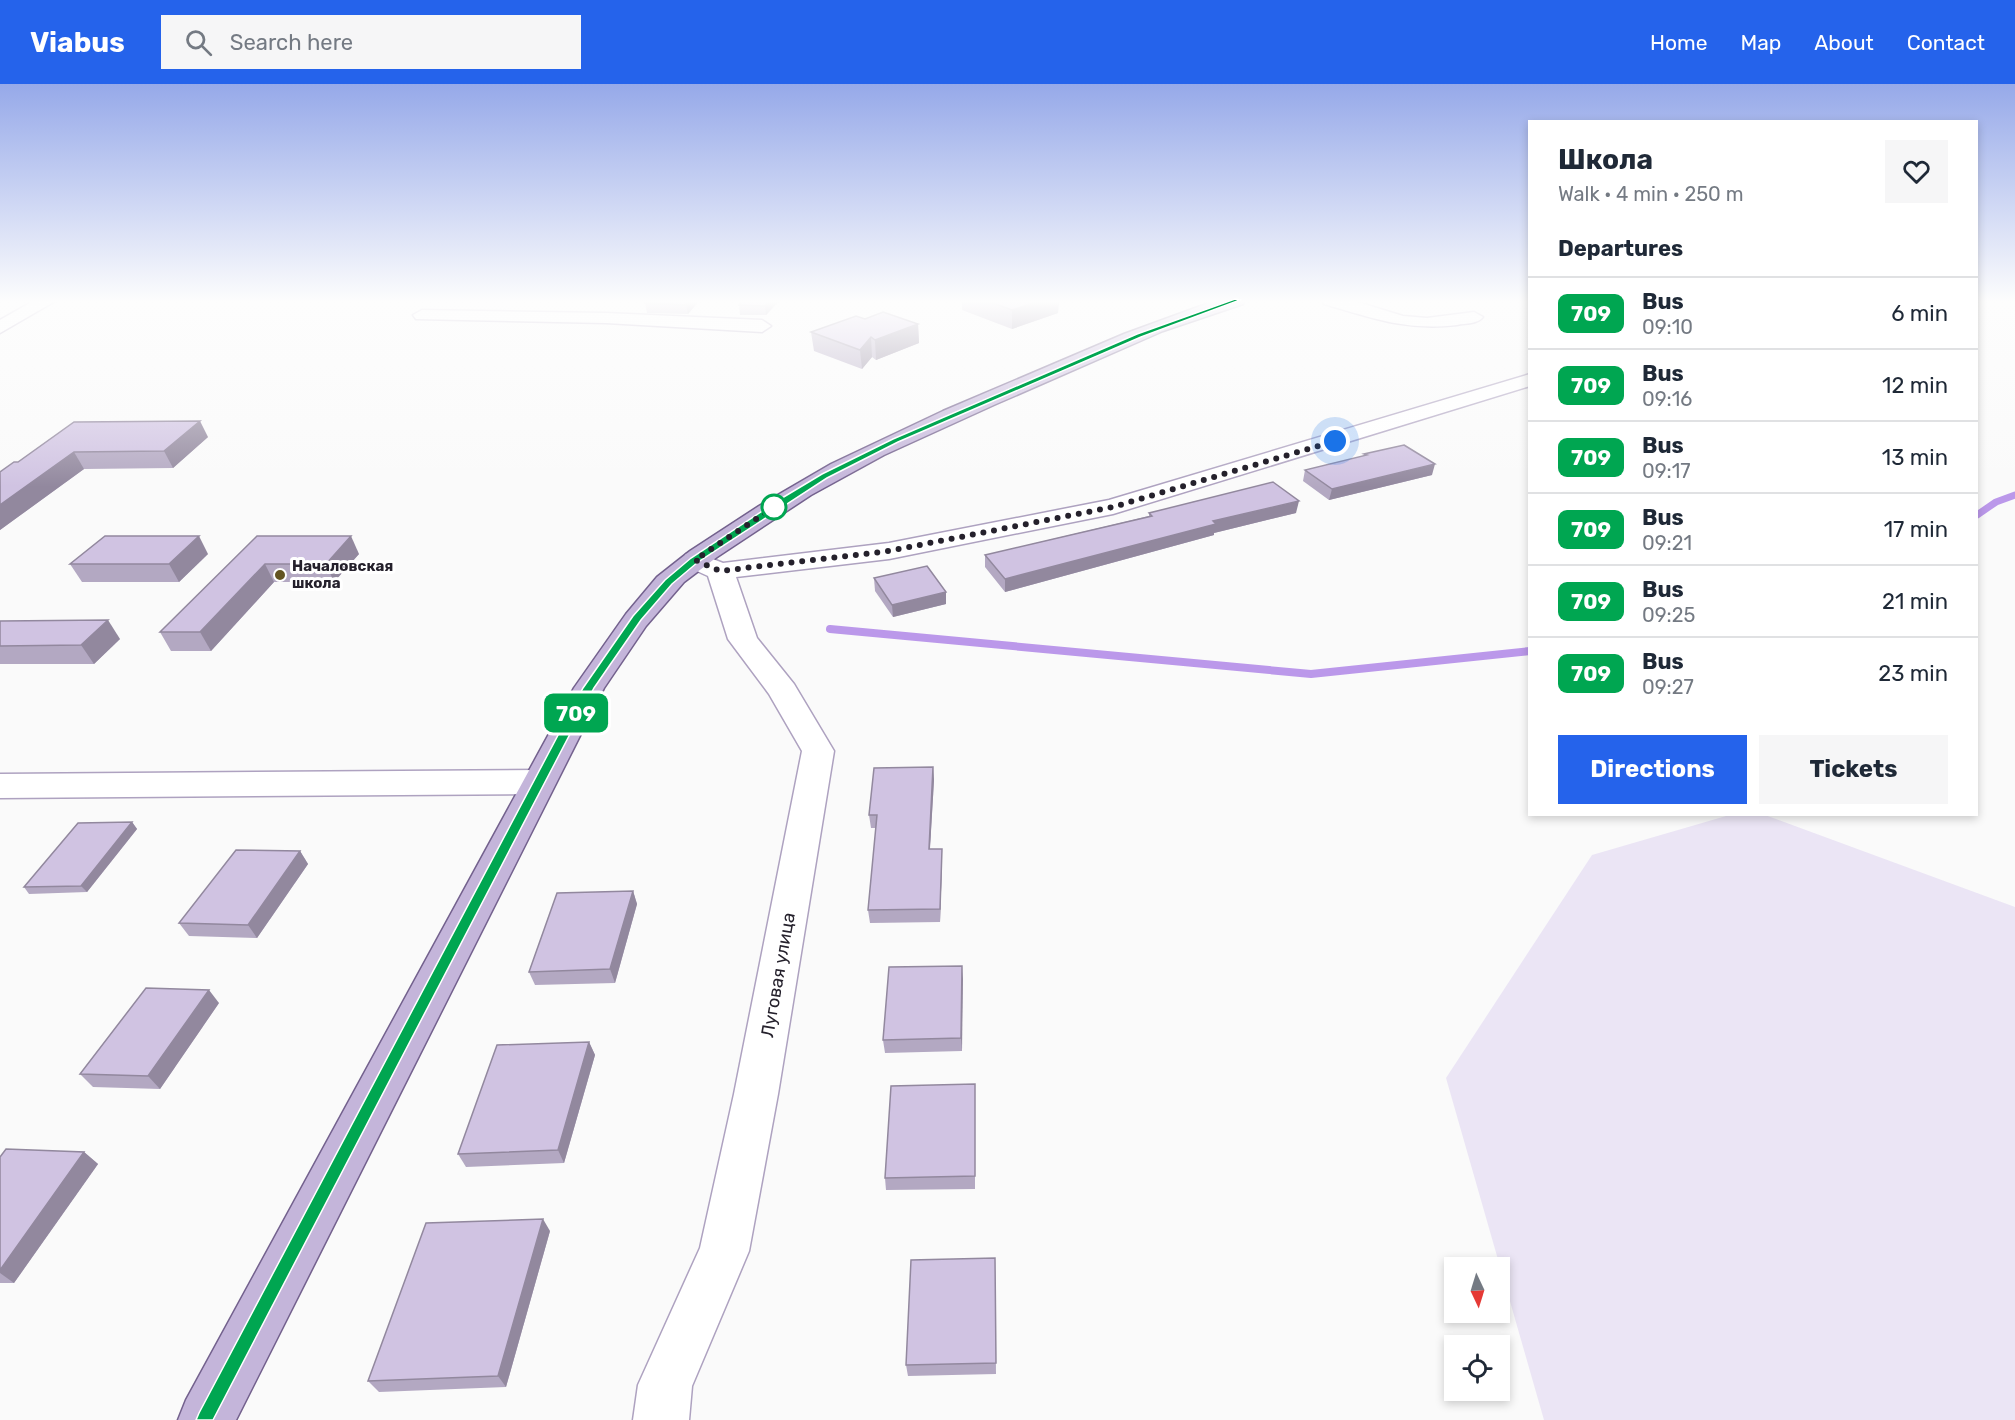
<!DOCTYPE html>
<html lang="en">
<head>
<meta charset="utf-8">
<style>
	:root { --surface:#fff; --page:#f6f6f7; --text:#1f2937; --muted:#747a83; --line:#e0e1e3; --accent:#2563eb }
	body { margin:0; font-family:Rubik,sans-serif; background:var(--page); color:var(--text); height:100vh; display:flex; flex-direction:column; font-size:22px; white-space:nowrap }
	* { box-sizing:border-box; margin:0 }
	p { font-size:20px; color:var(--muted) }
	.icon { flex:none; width:33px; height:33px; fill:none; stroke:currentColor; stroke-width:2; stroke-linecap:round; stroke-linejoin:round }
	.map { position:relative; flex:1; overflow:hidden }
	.drawer { position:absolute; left:1528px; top:36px; width:450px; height:696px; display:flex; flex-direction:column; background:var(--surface); border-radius:0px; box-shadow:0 3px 9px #0003 }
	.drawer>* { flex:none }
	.badge { padding:0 12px; border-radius:9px; font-size:21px; line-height:39px }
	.needle { width:39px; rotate:176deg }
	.tools { position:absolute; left:1444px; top:1173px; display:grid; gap:12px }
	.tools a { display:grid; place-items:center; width:66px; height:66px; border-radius:0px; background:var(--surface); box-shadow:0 3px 9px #0003; font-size:30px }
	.you { position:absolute; width:30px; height:30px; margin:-15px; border:4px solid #fff; border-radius:50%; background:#1a73e8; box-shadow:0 0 0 9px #1a73e833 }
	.map>.badge { position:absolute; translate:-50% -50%; box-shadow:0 0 0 3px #fff }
	h2 { padding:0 30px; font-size:22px; line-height:54px }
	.round { display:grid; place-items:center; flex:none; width:63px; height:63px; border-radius:0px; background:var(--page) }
	.head { display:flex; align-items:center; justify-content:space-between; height:102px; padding:0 30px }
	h1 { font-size:28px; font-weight:700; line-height:45px }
	.cta { display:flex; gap:12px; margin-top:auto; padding:12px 30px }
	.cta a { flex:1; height:69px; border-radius:0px; background:var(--accent); color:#fff; font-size:24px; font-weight:700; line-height:69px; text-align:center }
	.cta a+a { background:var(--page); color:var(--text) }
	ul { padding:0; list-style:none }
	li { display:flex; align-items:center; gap:18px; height:72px; padding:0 30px; border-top:2px solid var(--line) }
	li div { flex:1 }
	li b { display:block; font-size:22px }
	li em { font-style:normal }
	li .badge { min-width:66px; font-weight:700; text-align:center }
	header { display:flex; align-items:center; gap:36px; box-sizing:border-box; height:84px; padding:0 30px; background:var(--accent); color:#fff }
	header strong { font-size:28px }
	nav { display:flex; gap:33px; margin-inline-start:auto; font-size:21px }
	.search { width:420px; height:54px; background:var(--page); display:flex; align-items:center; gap:15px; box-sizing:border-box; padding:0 21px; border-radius:0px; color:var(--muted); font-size:22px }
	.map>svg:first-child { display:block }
	.green { fill:#ebe5f5 }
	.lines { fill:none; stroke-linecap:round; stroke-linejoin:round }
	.stream-far1 { stroke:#bb98ea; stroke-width:7 }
	.stream { stroke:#bb98ea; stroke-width:8 }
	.minor-casing { stroke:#aea2c0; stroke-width:3 }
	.primary-casing { stroke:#73618d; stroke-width:3 }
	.minor { fill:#fff; fill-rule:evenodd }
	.primary { fill:#c4b5da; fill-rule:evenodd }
	.wall { fill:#b3a8c2 }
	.shaded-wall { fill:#92889e }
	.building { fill:#d0c3e2; stroke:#92889e; stroke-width:1.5 }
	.line { fill:#00a651; stroke:#fff; stroke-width:1.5 }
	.walk { stroke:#25212c; stroke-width:6; stroke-dasharray:0 10.8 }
	.stop-dot { fill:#fff; stroke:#00a651; stroke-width:3 }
	.poi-dot { fill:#635421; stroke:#fff; stroke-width:2 }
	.labels { text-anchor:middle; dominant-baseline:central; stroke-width:6; stroke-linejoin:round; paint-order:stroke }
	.poi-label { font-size:15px; font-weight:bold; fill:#25212c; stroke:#fff; text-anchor:start }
	.near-street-label { font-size:18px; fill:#25212c; stroke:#fff }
</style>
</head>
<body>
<header>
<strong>Viabus</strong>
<div class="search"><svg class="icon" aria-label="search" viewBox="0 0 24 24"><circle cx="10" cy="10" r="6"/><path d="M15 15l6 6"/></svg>Search here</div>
<nav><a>Home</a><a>Map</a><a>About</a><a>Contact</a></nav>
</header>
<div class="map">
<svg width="2015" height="1336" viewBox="0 0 2015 1336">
	<rect width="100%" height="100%" fill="#fafafa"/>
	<!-- green -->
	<path class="green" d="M1733 730 1765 731 2015 823V1336H1544L1446 994 1592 771Z"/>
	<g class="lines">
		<!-- stream-far1 -->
		<path class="stream-far1" d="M1977 431 1996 418 2015 411"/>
		<!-- stream -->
		<path class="stream" d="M830 545 1311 590 1530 567"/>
		<defs>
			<g id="minor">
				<path d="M35 216H57L0 249V236Z"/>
				<path d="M1322 216H1351L1403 232 1427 234 1474 228 1483 233C1478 240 1466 239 1457 241 1405 247 1373 234 1324 220Z"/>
				<path d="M422 226 606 229 762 236 771 242 762 248 606 239 416 235 413 231Z"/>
				<path d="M1530 290V302L1113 430 889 475 736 493 757 554 794 600 834 667 778 1010 749 1167 692 1302 689 1336H633L638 1301 700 1164 734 1010 802 667 769 610 728 555 708 492 686 482 682 476 686 470 695 468 723 479 889 459 1109 416Z"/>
				<path d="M539 686 551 690 556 698 551 706 539 710 0 714V690Z"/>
			</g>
			<path id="primary" d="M1217 216H1245L1243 220 1163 247 996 320 884 371 811 411 717 473 684 498 646 542 604 604 236 1336H178L186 1316 574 604 626 530 657 493 690 467 759 422 831 380 943 327 1124 250Z"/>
		</defs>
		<!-- minor casing -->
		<use href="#minor" class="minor-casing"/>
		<!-- primary casing -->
		<use href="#primary" class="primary-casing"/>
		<!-- minor -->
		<use href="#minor" class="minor"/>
		<!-- primary -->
		<use href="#primary" class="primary"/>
	</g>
	<!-- wall -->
	<g class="wall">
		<path d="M648 216H700L688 230 647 229 645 219Z"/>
		<path d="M742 216H780L766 231H740L739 221Z"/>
		<path d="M962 216H1059L1058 229 1012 245 962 226Z"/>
		<path d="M865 235 918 240 919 259 876 276 872 273 862 285 814 267 811 248Z"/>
		<path d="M74 338 208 353 173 384 84 385 0 446V388L18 378Z"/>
		<path d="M1364 370 1432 391 1329 416 1303 397 1305 386 1364 372Z"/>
		<path d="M1149 429H1296L1214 449V451L1005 508 985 483V471L1149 432Z"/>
		<path d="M257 452 359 470 334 498H274L211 567H171L160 548Z"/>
		<path d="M208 470 179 498H82L70 480Z"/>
		<path d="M874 494 946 520 893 533 875 507Z"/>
		<path d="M0 537 120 555 94 580H0Z"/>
		<path d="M933 683 934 696 930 765 942 778 940 838 870 839 868 826 876 744H871L869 731Z"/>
		<path d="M132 738 137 745 87 808 29 810 24 803Z"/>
		<path d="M300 767 308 780 257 854 189 852 179 839Z"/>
		<path d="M633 807 637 820 615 899 535 901 529 888Z"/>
		<path d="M962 882V967L885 969 883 956Z"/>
		<path d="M219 919 160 1005 93 1003 80 990Z"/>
		<path d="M589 958 595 971 564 1079 466 1083 458 1070Z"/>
		<path d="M975 1000V1105L886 1106 885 1094Z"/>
		<path d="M84 1068 98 1080 14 1199H0V1073Z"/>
		<path d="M550 1147 506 1303 379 1308 368 1297Z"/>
		<path d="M995 1174 996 1290 908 1292 906 1281Z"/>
	</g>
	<!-- shaded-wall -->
	<g class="shaded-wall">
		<path d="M690 216H700L688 230 686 221Z"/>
		<path d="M770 216H780L766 231 765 222Z"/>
		<path d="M1042 216H1059L1058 229 1012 245V226Z"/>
		<path d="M918 240 919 259 876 276 875 256Z"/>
		<path d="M871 253 872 273 862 285 860 266Z"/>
		<path d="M200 337 208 353 173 384 164 367Z"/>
		<path d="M74 368 84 385 0 446V421Z"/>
		<path d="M1435 380 1432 391 1329 416 1332 405Z"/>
		<path d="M1299 417 1296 429 1214 449V451L1005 508V495L1213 437Z"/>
		<path d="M199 452 208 470 179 498 169 480Z"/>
		<path d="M351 452 359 470 334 498 326 480Z"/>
		<path d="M265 480 274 498 211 567 200 548Z"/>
		<path d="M946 508V520L893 533 892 521Z"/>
		<path d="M108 536 120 555 94 580 81 561Z"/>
		<path d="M933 683 934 696 929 779V765Z"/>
		<path d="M132 738 137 745 87 808 81 802Z"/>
		<path d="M942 765V778L940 838V825Z"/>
		<path d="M300 767 308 780 257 854 248 841Z"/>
		<path d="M633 807 637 820 615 899 610 885Z"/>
		<path d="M962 882 963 895 962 967 961 954Z"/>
		<path d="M209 906 219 919 160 1005 148 992Z"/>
		<path d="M589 958 595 971 564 1079 558 1066Z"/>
		<path d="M84 1068 98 1080 14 1199 0 1189V1186Z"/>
		<path d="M543 1135 550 1147 506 1303 498 1292Z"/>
	</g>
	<!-- building -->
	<g class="building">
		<path d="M648 216H690L686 221 645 219Z"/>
		<path d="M742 216H770L765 222 739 221Z"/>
		<path d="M985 216H1042L1012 226Z"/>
		<path d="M883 228 918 240 875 256 871 253 860 266 811 248 856 232 865 235Z"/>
		<path d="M200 337 164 367 74 368 0 421V388L14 378H18L74 338Z"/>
		<path d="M1404 361 1435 380 1332 405 1305 386 1367 371 1364 370Z"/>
		<path d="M1273 398 1299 417 1213 437 1216 440 1005 495 985 471 1152 432 1149 429Z"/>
		<path d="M105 452H199L169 480H70Z"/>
		<path d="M257 452H351L326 480H265L200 548H160Z"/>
		<path d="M927 482 946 508 892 521 874 494Z"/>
		<path d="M108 536 81 561 0 562V537Z"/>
		<path d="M933 683 929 765H942L940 825 868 826 877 731H869L874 684Z"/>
		<path d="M132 738 81 802 24 803 78 739Z"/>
		<path d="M236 766 300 767 248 841 179 839Z"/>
		<path d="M633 807 610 885 529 888 557 809Z"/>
		<path d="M962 882 961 954 883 956 889 883Z"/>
		<path d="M146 904 209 906 148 992 80 990Z"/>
		<path d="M589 958 558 1066 458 1070 497 961Z"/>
		<path d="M975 1000V1092L885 1094 891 1002Z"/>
		<path d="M6 1065 84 1068 0 1186V1073Z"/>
		<path d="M543 1135 498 1292 368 1297 426 1139Z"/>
		<path d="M995 1174 996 1279 906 1281 911 1176Z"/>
	</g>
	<!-- sky -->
	<linearGradient id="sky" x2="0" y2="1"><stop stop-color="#96a9e9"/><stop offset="0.54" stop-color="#fdfdfd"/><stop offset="1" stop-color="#fdfdfd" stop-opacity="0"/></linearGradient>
	<rect width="2015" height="403" fill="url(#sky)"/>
	<!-- line -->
	<path class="line" d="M1235 215 1240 216 1141 253 898 358 827 394 698 478 672 500 641 536 594 604 213 1336H196L199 1329 583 604 633 532 665 496 691 474 782 414 822 390 893 355 1137 250Z"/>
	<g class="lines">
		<!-- walk -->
		<path class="walk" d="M774 423 695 476 720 487 889 467 1113 423 1335 357"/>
	</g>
	<!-- markers -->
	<circle class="stop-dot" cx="774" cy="423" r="12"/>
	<circle class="poi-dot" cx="280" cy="491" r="6"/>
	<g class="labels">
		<!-- poi labels -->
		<g class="poi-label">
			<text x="292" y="482">Началовская<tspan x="292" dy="17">школа</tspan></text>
		</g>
		<!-- near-street labels -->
		<g class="near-street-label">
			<text transform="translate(778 891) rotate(-80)">Луговая улица</text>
		</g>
	</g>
</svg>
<div class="tools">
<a><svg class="needle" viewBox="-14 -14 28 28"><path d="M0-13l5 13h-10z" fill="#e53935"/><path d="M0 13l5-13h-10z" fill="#747a83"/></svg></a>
<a><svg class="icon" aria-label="locate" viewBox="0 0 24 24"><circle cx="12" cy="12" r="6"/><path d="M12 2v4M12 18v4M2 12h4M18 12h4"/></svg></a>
</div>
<div class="you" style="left:1335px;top:357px"></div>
<b class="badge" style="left:576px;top:629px;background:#00a651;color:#fff">709</b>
<section class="drawer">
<div class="head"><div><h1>Школа</h1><p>Walk · 4 min · 250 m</p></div><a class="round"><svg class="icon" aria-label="heart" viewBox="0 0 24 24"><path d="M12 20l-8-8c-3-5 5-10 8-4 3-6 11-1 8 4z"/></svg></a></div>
<h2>Departures</h2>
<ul>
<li><span class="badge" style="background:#00a651;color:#fff">709</span><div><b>Bus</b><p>09:10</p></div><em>6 min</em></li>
<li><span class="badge" style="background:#00a651;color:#fff">709</span><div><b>Bus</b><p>09:16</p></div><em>12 min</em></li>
<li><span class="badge" style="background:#00a651;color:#fff">709</span><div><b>Bus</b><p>09:17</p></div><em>13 min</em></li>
<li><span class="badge" style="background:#00a651;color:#fff">709</span><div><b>Bus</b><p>09:21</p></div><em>17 min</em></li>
<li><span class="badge" style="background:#00a651;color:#fff">709</span><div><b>Bus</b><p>09:25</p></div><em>21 min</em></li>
<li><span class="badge" style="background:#00a651;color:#fff">709</span><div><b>Bus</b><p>09:27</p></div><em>23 min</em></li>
</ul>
<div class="cta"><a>Directions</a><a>Tickets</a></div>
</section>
</div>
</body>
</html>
